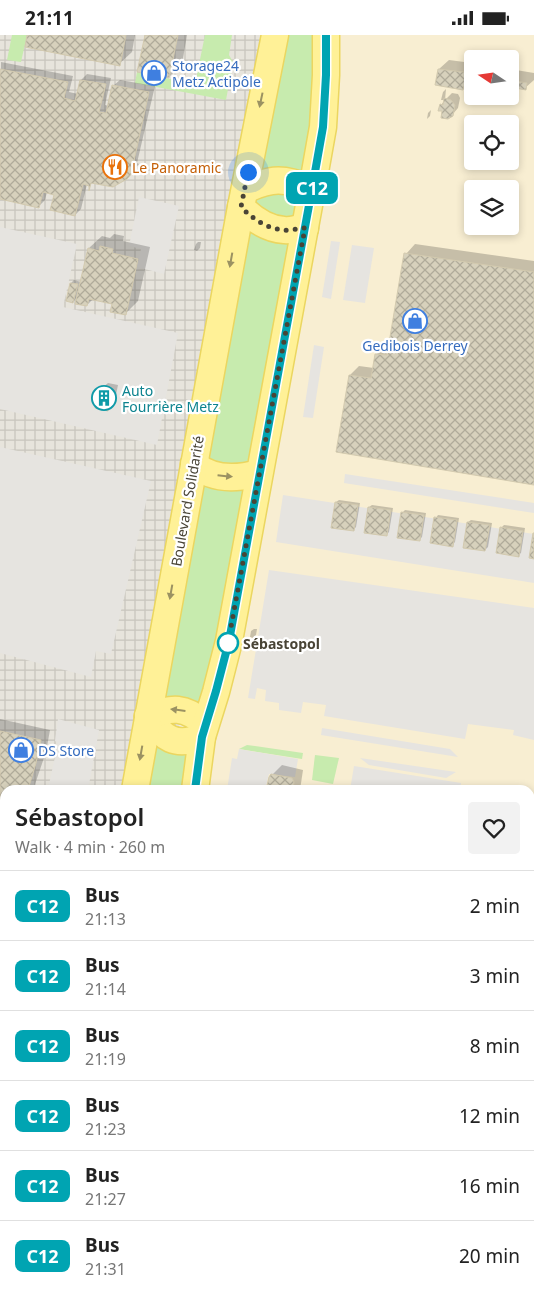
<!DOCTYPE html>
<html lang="en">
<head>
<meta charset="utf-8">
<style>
	:root { --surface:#fff; --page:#f2f2f2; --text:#222; --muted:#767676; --line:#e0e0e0 }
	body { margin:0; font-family:"Noto Sans",sans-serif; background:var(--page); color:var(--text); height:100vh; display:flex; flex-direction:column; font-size:19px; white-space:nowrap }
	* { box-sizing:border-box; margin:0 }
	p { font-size:16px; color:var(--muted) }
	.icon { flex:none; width:28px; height:28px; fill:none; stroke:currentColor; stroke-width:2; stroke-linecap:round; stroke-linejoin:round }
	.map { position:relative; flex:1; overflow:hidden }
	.sheet { position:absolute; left:0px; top:750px; width:535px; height:515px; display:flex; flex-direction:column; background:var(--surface); border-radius:15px 15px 0 0; box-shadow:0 2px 8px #0003 }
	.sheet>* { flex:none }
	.badge { padding:0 10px; border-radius:8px; font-size:18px; line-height:32px }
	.needle { width:32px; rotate:283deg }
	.controls { position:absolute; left:464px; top:15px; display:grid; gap:10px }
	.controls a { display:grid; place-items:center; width:55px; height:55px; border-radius:5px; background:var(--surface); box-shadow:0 2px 8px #0003; font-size:25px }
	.you { position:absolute; width:25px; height:25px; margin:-12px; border:4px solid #fff; border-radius:50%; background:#1a73e8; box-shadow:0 0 0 8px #1a73e833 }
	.map>.badge { position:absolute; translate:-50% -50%; box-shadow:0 0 0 2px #fff }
	.round { display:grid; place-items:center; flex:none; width:52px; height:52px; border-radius:5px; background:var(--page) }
	.headline { display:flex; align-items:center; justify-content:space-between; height:85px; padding:0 15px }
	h1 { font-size:24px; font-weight:600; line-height:38px }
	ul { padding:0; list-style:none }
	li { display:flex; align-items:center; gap:15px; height:70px; padding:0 15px; border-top:1px solid var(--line) }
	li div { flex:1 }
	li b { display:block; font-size:19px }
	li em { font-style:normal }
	li .badge { min-width:55px; font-weight:700; text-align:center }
	.status { display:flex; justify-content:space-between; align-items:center; height:35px; padding:0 25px; background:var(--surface); direction:ltr }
	.status svg { height:14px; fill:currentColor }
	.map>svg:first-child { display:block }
	.commercial { fill:#f8eed2; fill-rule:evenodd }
	.industrial { fill:url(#industrial-grid) }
	.green { fill:#c7ebae }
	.parking { fill:#e6e4e0 }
	.shadow { fill:#0003 }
	.building { fill:url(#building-cross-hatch); stroke:#d3caaf }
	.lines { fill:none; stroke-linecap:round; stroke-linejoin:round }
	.major-casing { stroke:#ebd660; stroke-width:29 }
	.highway-casing { stroke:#e7bf30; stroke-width:30 }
	.major { stroke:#fff197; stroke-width:26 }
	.highway { stroke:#ffe469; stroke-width:28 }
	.oneway { fill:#9b9262 }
	.line-casing { stroke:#fff; stroke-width:11 }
	.line { stroke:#00a4b2; stroke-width:8 }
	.walk { stroke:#494436; stroke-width:5; stroke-dasharray:0 9 }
	.stop-dot { fill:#fff; stroke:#00a4b2; stroke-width:2.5 }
	.labels { text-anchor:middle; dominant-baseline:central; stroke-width:4.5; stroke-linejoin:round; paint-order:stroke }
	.shop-label { font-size:14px; fill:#366cbe; stroke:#fff; text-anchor:start }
	.food-label { font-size:14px; fill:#c56008; stroke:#fff; text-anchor:start }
	.culture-label { font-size:14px; fill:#0d838f; stroke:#fff; text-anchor:start }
	.street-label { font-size:14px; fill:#494436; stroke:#fff }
	.stop-label { font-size:14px; font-weight:bold; fill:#494436; stroke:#fff; text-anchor:start }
</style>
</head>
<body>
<div class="status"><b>21:11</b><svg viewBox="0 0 49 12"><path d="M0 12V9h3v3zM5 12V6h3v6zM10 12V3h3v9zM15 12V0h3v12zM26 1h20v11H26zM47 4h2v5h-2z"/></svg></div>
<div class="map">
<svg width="534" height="1265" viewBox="0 0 534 1265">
	<defs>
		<pattern id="industrial-grid" width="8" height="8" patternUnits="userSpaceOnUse" patternTransform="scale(1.25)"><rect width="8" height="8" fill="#e7e4dc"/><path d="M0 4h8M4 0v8" fill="none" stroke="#c8c5bd"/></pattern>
		<pattern id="building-cross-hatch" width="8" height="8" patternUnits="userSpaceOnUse" patternTransform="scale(1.25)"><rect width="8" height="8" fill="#d7d1bc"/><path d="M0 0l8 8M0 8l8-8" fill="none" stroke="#b0ab9a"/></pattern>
	</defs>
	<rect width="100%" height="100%" fill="#f5f3e8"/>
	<!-- commercial -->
	<g class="commercial">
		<path d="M288 0H534V1133L530 1132V755H175ZM472 24H510V61H472ZM472 89H510V126H472ZM472 154H510V191H472Z"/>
		<path d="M534 1248V1265H263L274 1260H530Z"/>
	</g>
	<!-- industrial -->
	<path class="industrial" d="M0 0H270L171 755H5V982L0 983Z"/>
	<!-- green -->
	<g class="green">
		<path d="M12 0H27L21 27 7 25Z"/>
		<path d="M205 0H232L229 20 233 27 226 65 135 48 137 37 195 49Z"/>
		<path d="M283 0H316L307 137 260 142Z"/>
		<path d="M278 155 293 159 298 168 296 174 291 183C276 185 263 179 255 167L256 163Z"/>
		<path d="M245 193 294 208 255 419 238 434 217 429 210 424 207 406Z"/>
		<path d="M238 449 249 454 205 672 186 663H160L199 451Z"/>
		<path d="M153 702 194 715 189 755H144Z"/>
		<path d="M247 710 255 711 303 718 302 724 239 714Z"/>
		<path d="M315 720 339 723 333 749 312 745Z"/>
		<path d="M5 994V1083L0 1082V995Z"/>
		<path d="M0 1136 5 1137V1238L0 1235Z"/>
		<path d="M76 1260H241L215 1265H99Z"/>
	</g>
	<!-- parking -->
	<g class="parking">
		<path d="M139 162 179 171 164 239 137 232 141 214 129 211Z"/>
		<path d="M0 192 77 209 63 272 178 298 157 410 0 374Z"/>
		<path d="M331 206 340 207 331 264 322 262Z"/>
		<path d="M352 210 374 213 365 268 343 265Z"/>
		<path d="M314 310 324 312 313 383 303 382Z"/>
		<path d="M0 412 151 446 111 619 96 616 91 642 0 618Z"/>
		<path d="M345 439 534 468V478L344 448Z"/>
		<path d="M283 460 534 499V548L276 507Z"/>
		<path d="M269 535 534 573V705L513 700 514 695 468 689 465 704 324 681 326 670 303 667 301 678 279 675V668L265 666 266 655 257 653 255 664 248 663Z"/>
		<path d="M58 684 99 695 88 755 48 754 58 708 55 706Z"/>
		<path d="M322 693 450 714 458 722 321 700Z"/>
		<path d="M239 714 298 724 295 742 269 739 265 755H227L232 723 237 724Z"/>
		<path d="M360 723 456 737 446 743 369 730Z"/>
		<path d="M354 731 461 748 460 755H350Z"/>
		<path d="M5 840V900L0 905V847Z"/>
	</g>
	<!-- shadow -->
	<g class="shadow">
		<path d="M29 0H135L132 17 119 29Z"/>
		<path d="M146 0H187L182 29 169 42Z"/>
		<path d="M449 25 472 28V52L466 51 463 54 439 34Z"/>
		<path d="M1 27 73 41 69 57 78 59 81 45 87 39 111 43 105 70 109 71 113 51 120 45 155 51 137 128 139 129 130 139 93 147 90 150 87 149 81 174 75 180 55 159 47 157 45 165 39 171 0 163Z"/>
		<path d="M510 34 534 38V45L525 53 514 51 510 56Z"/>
		<path d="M446 54 445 65 452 58 458 59 460 63 458 73 452 80 444 75 441 70 445 65H441L443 57Z"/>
		<path d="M431 75 430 81 427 84 428 78Z"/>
		<path d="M114 199 124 201 123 206 150 212 138 266 125 279 114 268 94 263 87 270 78 261 73 267 71 248 74 245 81 247 89 213 102 201 110 203Z"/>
		<path d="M198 207H201L200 213 197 216 194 215 196 209Z"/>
		<path d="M415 209 534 226V448L350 340 359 331 374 333 376 319 386 310H390L406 219Z"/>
		<path d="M108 348 118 350 114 369 107 375 97 373 101 354Z"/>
		<path d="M339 465 360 468 356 492 353 495 336 467Z"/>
		<path d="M372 470 393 473 389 497 386 500 369 472Z"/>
		<path d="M405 475 426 478 422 502 419 505 403 477Z"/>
		<path d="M438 480 459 483 455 507 452 510 436 483Z"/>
		<path d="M471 485 492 488 488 512 485 515 468 487Z"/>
		<path d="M504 490 525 493 521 518 518 520 501 493Z"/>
		<path d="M254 594H257L256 600 253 603 250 602 251 596Z"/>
		<path d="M252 604H255L253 610 251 613 248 612 249 607Z"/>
		<path d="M0 684 50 695 46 717 33 755H5V811L0 819Z"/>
		<path d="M282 730 303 735 300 755H268L270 742Z"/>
		<rect x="530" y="913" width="4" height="106"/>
	</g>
	<!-- building -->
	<g class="building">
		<path d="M27 0H126L120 31 25 12Z"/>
		<path d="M145 0H178L169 43 137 37Z"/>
		<path d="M0 34 68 47 64 63 75 66 80 45 106 49 99 77 106 78 112 50 149 57 132 135 134 136 127 144 113 152 91 148 89 156V151L83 149 75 181 50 175 54 160 43 157 39 173 0 164Z"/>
		<path d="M438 34 472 38V53L464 51 463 55 435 50Z"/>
		<path d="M510 45 527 48 526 55 510 52Z"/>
		<path d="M444 63 451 65 455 70 453 81 448 84 441 83 442 76H438L440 69 443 70Z"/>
		<path d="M100 211 113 214 112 218 138 224 126 280 110 277 112 269 89 264 87 271 75 269 88 213 99 216Z"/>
		<path d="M404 218 534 237V450L336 417 349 340 371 343 375 319 387 320Z"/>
		<path d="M70 248 78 249 73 268 66 266Z"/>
		<path d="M100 354 112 356 108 376 95 373Z"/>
		<path d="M335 467 358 470 354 496 331 493Z"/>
		<path d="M368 472 391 475 387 501 364 498Z"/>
		<path d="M401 477 424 480 420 506 397 503Z"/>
		<path d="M434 482 457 485 453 512 430 508Z"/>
		<path d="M467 487 490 490 485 516 463 513Z"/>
		<path d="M500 492 523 496 519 522 496 518Z"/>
		<path d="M533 498H534V524L529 523Z"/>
		<path d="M0 696 41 705 36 728 28 755H5V807L0 816Z"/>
		<path d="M271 739 292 743 294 747 293 755H266L269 742Z"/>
		<path d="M530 923H534V1021L530 1020Z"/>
	</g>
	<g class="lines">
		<defs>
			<g id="major">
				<path d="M245 155C272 142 285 143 312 154"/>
				<path d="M241 172C253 184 267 194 284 195 290 196 298 193 305 193"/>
				<path d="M194 429C212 445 237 444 259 438"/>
				<path d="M148 681C163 704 175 712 202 702"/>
				<path d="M148 681C172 672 185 671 205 689"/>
				<path d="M135 755 241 172 275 0"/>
				<path d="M195 755 202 702 216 657 229 606 312 154 323 92 326 40V0"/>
				<path d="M0 983 5 982"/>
				<path d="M0 1251 5 1253"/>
				<path d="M25 1260 39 1265"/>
				<path d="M263 1265 274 1260"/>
			</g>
			<g id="highway">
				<path d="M0 1099 5 1100"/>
				<path d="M0 1120 5 1121"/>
				<path d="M530 1132 534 1133"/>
				<path d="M530 1180 534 1181"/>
				<path d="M530 1201 534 1202"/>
				<path d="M530 1248H534"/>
			</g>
		</defs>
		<!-- major casing -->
		<use href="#major" class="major-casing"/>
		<!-- highway casing -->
		<use href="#highway" class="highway-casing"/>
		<!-- major -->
		<use href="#major" class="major"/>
		<!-- highway -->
		<use href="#highway" class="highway"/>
	</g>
	<!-- one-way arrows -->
	<defs><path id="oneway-solid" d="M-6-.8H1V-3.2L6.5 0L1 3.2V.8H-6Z" transform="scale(1.25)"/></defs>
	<g class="oneway">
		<use href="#oneway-solid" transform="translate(261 65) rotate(102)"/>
		<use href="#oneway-solid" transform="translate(231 225) rotate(100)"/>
		<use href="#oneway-solid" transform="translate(225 441) rotate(6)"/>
		<use href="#oneway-solid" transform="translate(171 557) rotate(100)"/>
		<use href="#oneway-solid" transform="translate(178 675) rotate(-173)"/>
		<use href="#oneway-solid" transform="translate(141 718) rotate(100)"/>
	</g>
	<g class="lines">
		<defs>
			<path id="line" d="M195 755 202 702 216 656 229 606 312 154 323 92 326 40V0"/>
		</defs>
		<!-- line casing -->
		<use href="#line" class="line-casing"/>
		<!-- line -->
		<use href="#line" class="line"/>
		<!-- walk -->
		<path class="walk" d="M228 608 305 193C298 193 290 196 284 195 267 194 253 184 241 172L248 137"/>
	</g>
	<!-- icons -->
	<defs>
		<symbol id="shop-ring" viewBox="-11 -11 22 22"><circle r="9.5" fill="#fff" stroke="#3f7fe0" stroke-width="1.5"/><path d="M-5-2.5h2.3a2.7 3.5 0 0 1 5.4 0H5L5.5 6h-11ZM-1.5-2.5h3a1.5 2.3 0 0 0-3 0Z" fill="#3f7fe0"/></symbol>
		<symbol id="restaurant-ring" viewBox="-11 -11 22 22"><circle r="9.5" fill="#fff" stroke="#e8710a" stroke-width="1.5"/><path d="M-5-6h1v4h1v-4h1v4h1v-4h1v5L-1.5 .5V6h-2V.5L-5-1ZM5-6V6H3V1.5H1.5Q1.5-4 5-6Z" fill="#e8710a"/></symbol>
		<symbol id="building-ring" viewBox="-11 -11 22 22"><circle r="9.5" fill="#fff" stroke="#0f9aa8" stroke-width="1.5"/><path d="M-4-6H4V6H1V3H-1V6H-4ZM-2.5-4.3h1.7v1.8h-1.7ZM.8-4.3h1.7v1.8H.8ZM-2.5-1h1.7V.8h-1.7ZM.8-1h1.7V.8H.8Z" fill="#0f9aa8"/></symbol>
	</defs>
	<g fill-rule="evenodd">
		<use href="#shop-ring" x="140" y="24" width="28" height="28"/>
		<use href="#restaurant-ring" x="101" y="118" width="28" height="28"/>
		<use href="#shop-ring" x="401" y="272" width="28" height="28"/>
		<use href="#building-ring" x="90" y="349" width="28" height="28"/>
		<use href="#shop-ring" x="7" y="701" width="28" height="28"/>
	</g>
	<!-- markers -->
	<circle class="stop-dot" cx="228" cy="608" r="10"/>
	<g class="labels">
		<!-- shop labels -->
		<g class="shop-label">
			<text x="172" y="30">Storage24<tspan x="172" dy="16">Metz Actipôle</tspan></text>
			<text x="415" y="310" text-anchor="middle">Gedibois Derrey</text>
			<text x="38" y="715">DS Store</text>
		</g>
		<!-- food labels -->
		<g class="food-label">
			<text x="132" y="132">Le Panoramic</text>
		</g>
		<!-- culture labels -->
		<g class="culture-label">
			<text x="122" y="355">Auto<tspan x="122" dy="16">Fourrière Metz</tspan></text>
		</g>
		<!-- street labels -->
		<g class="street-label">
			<text transform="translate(187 466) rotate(-80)">Boulevard Solidarité</text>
		</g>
		<!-- stop labels -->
		<g class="stop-label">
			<text x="243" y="608">Sébastopol</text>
		</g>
	</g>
</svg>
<div class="controls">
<a><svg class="needle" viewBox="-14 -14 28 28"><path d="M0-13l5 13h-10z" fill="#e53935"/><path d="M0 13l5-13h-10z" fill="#767676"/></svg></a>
<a><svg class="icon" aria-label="locate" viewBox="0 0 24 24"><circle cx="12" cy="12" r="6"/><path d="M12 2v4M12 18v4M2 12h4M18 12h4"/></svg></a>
<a><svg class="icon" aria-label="layers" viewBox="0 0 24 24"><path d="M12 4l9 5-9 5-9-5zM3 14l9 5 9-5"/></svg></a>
</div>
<div class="you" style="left:248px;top:137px"></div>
<b class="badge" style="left:312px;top:153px;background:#00a4b2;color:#fff">C12</b>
<section class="sheet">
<div class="headline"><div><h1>Sébastopol</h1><p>Walk · 4 min · 260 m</p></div><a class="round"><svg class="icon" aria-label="heart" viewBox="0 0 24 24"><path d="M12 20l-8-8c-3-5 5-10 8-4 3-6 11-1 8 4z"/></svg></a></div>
<ul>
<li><span class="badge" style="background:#00a4b2;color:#fff">C12</span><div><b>Bus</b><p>21:13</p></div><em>2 min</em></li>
<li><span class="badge" style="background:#00a4b2;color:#fff">C12</span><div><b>Bus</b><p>21:14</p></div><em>3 min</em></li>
<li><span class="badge" style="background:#00a4b2;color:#fff">C12</span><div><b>Bus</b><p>21:19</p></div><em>8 min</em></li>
<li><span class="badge" style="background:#00a4b2;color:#fff">C12</span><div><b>Bus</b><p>21:23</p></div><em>12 min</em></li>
<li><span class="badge" style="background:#00a4b2;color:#fff">C12</span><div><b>Bus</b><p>21:27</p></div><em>16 min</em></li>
<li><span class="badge" style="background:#00a4b2;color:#fff">C12</span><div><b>Bus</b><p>21:31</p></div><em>20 min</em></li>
</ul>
</section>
</div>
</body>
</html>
